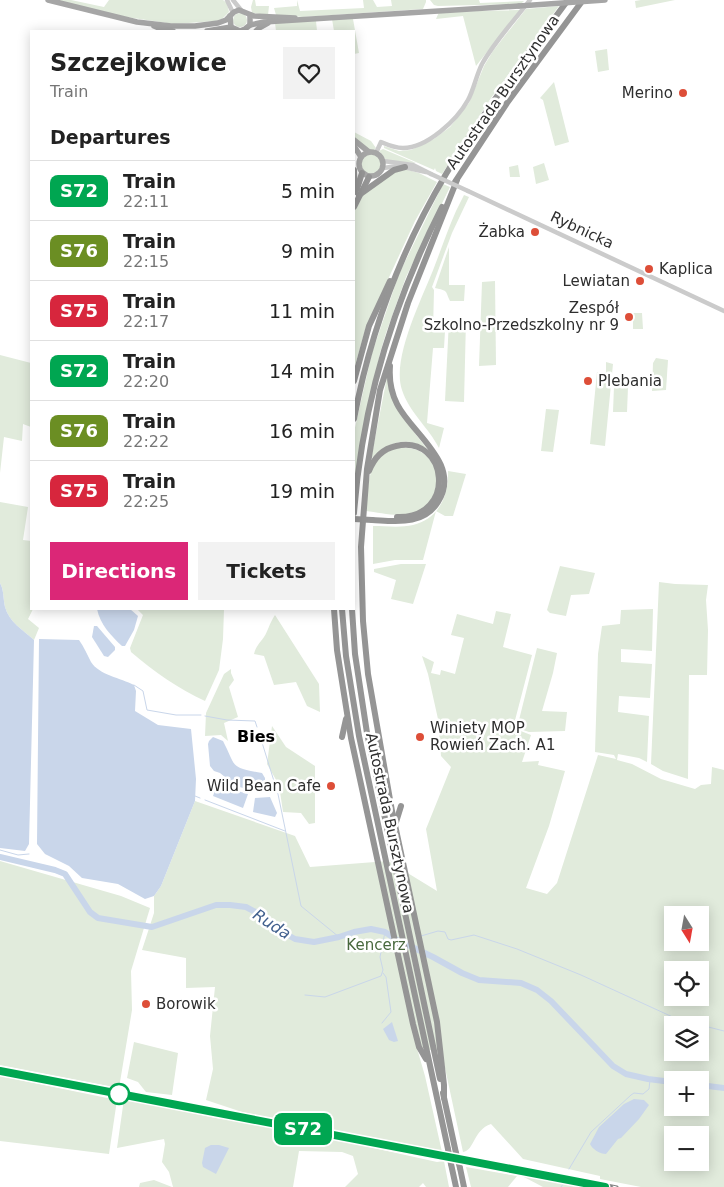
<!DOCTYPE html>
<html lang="en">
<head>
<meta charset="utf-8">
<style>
	:root { --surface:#fff; --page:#f2f2f2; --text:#222; --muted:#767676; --line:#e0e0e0; --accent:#db2777 }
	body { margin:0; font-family:"DejaVu Sans",sans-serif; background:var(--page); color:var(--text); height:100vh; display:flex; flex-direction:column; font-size:19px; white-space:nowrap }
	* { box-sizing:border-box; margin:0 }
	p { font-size:16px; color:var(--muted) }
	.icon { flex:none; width:28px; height:28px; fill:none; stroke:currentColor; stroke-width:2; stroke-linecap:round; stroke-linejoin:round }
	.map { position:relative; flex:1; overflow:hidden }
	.panel { position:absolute; left:30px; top:30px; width:325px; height:580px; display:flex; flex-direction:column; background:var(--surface); border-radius:0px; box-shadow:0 2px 12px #0003 }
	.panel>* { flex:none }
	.badge { padding:0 10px; border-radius:8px; font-size:18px; line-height:32px }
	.needle { width:32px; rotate:169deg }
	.tools { position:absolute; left:664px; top:906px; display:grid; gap:10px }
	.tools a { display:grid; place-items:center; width:45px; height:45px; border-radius:0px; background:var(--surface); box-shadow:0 2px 12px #0003; font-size:25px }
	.map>.badge { position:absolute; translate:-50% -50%; box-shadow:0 0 0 2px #fff }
	h2 { padding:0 20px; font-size:19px; line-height:45px }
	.round { display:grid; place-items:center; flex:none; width:52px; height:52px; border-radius:0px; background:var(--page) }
	.head { display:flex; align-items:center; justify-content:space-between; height:85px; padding:0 20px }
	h1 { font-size:24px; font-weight:700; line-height:38px }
	.action { display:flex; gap:10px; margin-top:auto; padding:10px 20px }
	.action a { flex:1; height:58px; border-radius:0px; background:var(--accent); color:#fff; font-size:20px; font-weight:700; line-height:58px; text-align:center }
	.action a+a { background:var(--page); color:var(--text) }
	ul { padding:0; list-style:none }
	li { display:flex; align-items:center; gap:15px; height:60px; padding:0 20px; border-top:1px solid var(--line) }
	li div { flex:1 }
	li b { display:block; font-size:19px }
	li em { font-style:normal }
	li .badge { min-width:55px; font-weight:700; text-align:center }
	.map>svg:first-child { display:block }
	.green { fill:#e1ebdc; fill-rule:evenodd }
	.water { fill:#c9d6ea }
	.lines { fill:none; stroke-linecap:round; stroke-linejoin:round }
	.stream { stroke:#c9d6ea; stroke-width:1 }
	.river { stroke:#c9d6ea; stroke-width:6 }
	.minor { stroke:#cbcbcb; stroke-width:4.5 }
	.major { stroke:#a6a6a6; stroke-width:5.5 }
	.highway { stroke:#959595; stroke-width:6 }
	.rail-casing { stroke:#838383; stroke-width:3 }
	.rail { stroke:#fff; stroke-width:1; stroke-dasharray:4; stroke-linecap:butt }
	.minor-bridge { stroke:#cbcbcb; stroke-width:4.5 }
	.major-bridge { stroke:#a6a6a6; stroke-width:5.5 }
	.highway-bridge { stroke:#959595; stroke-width:6 }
	.line-casing { stroke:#fff; stroke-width:11 }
	.line { stroke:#00a651; stroke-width:8 }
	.poi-dot { fill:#dd4e38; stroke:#fff; stroke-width:2 }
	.stop-dot { fill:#fff; stroke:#00a651; stroke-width:2.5 }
	.labels { text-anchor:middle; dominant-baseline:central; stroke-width:5; stroke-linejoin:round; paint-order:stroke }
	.street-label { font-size:15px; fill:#2e2e2e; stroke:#fff }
	.poi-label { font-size:15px; fill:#2e2e2e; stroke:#fff; text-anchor:end }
	.park-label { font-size:15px; fill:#48683d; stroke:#fff }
	.neighbourhood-label { font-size:16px; font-weight:bold; fill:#000; stroke:#fff }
	.water-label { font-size:16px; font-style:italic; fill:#405f8d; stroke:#fff }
</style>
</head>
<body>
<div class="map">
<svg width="724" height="1187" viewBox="0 0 724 1187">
	<rect width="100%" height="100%" fill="#fff"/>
	<!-- green -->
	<g class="green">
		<path d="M55 0H71L104 7 109 0H223L227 3 229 12 222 19 216 21 174 24 126 17Z"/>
		<path d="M253 0H255L256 6H269L268 15 252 13 251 7Z"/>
		<path d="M297 0 300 11 364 8 363 0H373L377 7 392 6 391 0H426V2L423 9 303 17 276 15 274 8 297 6Z"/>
		<path d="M430 0H479L480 3 524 1 521 4 438 6 434 5Z"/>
		<path d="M641 0H675L636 8 635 1Z"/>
		<path d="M559 6 491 98 442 174 436 171 435 168 434 170 384 148V146L399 151 411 150 434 139 450 127 469 103 484 66 493 51 526 9Z"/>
		<path d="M520 10 476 66 463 16 436 19 439 12Z"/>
		<circle cx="240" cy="20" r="7"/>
		<path d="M332 19H353L359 53 354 54V31H334Z"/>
		<path d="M316 21 317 31H276L275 23Z"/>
		<path d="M607 49 609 70 598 72 595 51Z"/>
		<path d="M554 82 569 142 555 146 543 100 540 98Z"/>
		<path d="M354 132 371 141 376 148 374 150H369L354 138Z"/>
		<path d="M383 149 416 163 389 161 385 159 379 151Z"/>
		<circle cx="371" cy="164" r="10"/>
		<path d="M544 163 549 180 536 184 533 167Z"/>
		<path d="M518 165 520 177H510L509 167Z"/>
		<path d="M404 169 419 173 437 182 415 221 366 327 354 369V212L361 196 395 172Z"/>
		<path d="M443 184 450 187 406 277 386 333 380 353 354 489V432L372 353 399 274Z"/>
		<path d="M464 195 469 197 452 233 432 287 434 290 433 331H445L444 348H433L427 423 444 428 439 448C429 428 409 412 402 390 391 358 423 297 435 265 442 247 448 229 456 211Z"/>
		<path d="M449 247V285H465L464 301H450C445 290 448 291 435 288Z"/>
		<path d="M495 281 496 365 479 366 482 282Z"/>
		<path d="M633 313H642L643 329H633Z"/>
		<path d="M449 320H466L464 402 445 401Z"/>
		<path d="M0 355 31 363V427L23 424 22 441 4 437 0 473Z"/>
		<path d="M656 358 668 360 666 390 652 391 653 363Z"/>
		<path d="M606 362 613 364 605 446 590 444 597 372H606Z"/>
		<path d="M387 377 413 431 428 450C407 435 388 442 371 459Z"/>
		<path d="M614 386 628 387 627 412H613Z"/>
		<path d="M546 409 559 410 553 452 541 451Z"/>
		<path d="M399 447C407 448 415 448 421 452 443 465 441 498 420 510 405 519 382 513 366 511 368 493 366 465 385 453 389 451 394 449 399 447Z"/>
		<path d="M448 471 466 474 453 516H445L436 511 423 560H395L373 564V526C386 526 400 528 413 525 439 519 449 495 448 471Z"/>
		<path d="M0 502 28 507 23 540 31 541V609H33L28 619 39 628 34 640C23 630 9 622 5 607 3 599 4 590 0 583Z"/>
		<path d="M401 564H426L413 604 391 599 396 580 374 572V569Z"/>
		<path d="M560 566 595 573 589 594 571 595 566 616 550 613 547 610Z"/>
		<path d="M659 582 675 584 708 585 706 600 708 630 707 675H689L688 779 663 771 651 764Z"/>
		<path d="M137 609H224L223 639 219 670 205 701C179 689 153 671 131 652L130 648 143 615Z"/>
		<path d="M653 609 652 651 621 649V662L652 664 650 698 619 696 618 712 649 716 647 762 639 758 618 754 617 760 632 764 661 779 695 789 701 785 711 784 712 767 724 770V1187H641L600 1179V1176L523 1159 491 1124C473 1130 475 1150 463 1152L442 1054 416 1045 425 1076 442 1152 242 1112 206 1100 213 1069 210 1036 215 987 186 988V958L142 950 154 913V896L161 886 195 801 295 836 310 867 388 861 437 891 426 829 451 767 441 756 438 719 428 674 422 656 434 662 431 673 440 675 441 670 455 674 464 638 451 635 457 614 493 624 496 611 511 614 503 647 532 655 513 728 531 735 522 762 539 761 538 765 565 771 549 826 526 888 547 894 557 883 598 755 616 759 614 755 595 752 598 654 602 626 620 624 621 610ZM672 915H700V942H672ZM672 970H700V998H672ZM672 1025H700V1052H672ZM672 1080H700V1108H672ZM672 1135H700V1162H672Z"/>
		<path d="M275 615 319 684 320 712 307 706 296 682 274 685 264 656 254 654C256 646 259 644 264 637 268 631 269 624 275 615Z"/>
		<path d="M537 648 557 653 553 673 542 711 567 712 565 731 529 732 517 728Z"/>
		<path d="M231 669V673L234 680 229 687 238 717 224 723 228 741 221 735 205 736 206 713 224 674Z"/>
		<path d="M272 726 286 747 315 766V823L309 824 301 813 283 812 279 785 267 764Z"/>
		<path d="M0 861 121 896 150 908 131 971 132 1010 119 1088 0 1065Z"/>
		<path d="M134 1042 178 1053 172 1095 146 1092 138 1082 127 1078Z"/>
		<path d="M0 1076 117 1100 109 1154 0 1141Z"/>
		<path d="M124 1099 221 1119 252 1121 437 1162 444 1161 449 1187H426L423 1183 419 1187H345L358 1174 353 1156 342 1152 299 1151 293 1187H173L169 1172 162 1162 165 1144 164 1139 117 1148Z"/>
		<path d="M466 1167 517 1176 508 1187H471Z"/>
		<path d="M522 1173 590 1187H543L522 1176Z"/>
		<path d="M154 1180 172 1187H139L140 1183Z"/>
	</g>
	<!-- water -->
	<g class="water">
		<path d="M0 583C4 590 3 599 5 607 9 622 23 630 34 640L29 844 25 851 0 848Z"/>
		<path d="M97 609H130L138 616 134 630 125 646H122C111 636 100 624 97 609Z"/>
		<path d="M94 626H97L115 647V650L108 657 104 656 92 637Z"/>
		<path d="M39 639 79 640C84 647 87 654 91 662 99 675 121 678 134 685L136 691 135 711 158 725 191 729 196 779 195 801 161 886 154 896 145 899 118 884 82 878 69 866 45 854 37 844Z"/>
		<path d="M213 737 223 741C237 768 229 767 262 773L265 778V787L258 792 236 786 220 773 214 771 210 766 208 744 209 741Z"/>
		<path d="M218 781 227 788 248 794 243 808 213 796Z"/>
		<path d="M270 797 277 813 275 817 253 812 255 798Z"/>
		<path d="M392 1022 398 1041 394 1042 389 1040 383 1029Z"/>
		<path d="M634 1099 644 1100 649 1105 639 1119 621 1138 618 1139 606 1154C600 1154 592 1149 590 1144L599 1127 624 1104Z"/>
		<path d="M211 1145H219L229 1148 216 1174 203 1167 202 1163 205 1148Z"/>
	</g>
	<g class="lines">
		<!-- stream -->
		<g class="stream">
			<path d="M134 685 143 691 147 710 176 715H201"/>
			<path d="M205 716 227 720 255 721 257 727"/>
			<path d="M260 736 278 794 301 906 339 937"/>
			<path d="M195 796 200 798"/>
			<path d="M205 800 285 831"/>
			<path d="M0 850 18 855 29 854"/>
			<path d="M421 936 438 931 445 932 448 939 451 940 474 935 517 949 581 975 677 1019 724 1031"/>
			<path d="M305 995 325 997 381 976 383 970 380 957 385 932"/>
			<path d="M382 1023 391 1012 386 977 383 973"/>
			<path d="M569 1169 591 1132 631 1095 634 1093 643 1094 649 1089 650 1080"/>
			<path d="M561 1187 564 1183"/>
		</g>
		<!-- river -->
		<g class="river">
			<path d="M0 857 55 870 65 874 90 912 98 918 152 927 216 905H230L246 907 261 915 277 929 295 939 314 942 339 937 354 932 371 929 385 932 397 940"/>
			<path d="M408 945 433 957 462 973 479 980 521 983 537 990 551 1001 613 1066 626 1074 648 1079 672 1082"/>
			<path d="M700 1085 724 1088"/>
		</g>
		<!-- minor -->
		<g class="minor">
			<path d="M227 0 233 13"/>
			<path d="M233 0 241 10"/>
			<path d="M376 153 381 142C388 145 395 148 403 148 427 148 457 120 468 100 474 89 476 76 482 64 495 41 514 21 530 0"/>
			<path d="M383 161 413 165 431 174"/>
			<path d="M383 168 399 166 426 172"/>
			<path d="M468 191 724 311"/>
		</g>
		<!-- major -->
		<g class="major">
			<path d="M48 0 137 22 171 26H195L218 23 226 20 234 12 239 10 254 16 295 18"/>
			<path d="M230 16 231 27 240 31 245 29 250 25V15"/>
			<path d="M250 25 264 22 519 6"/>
			<path d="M154 26 161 29 173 31"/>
			<path d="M207 31 231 27"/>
			<path d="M256 31 259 28 268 23"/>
			<path d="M354 140 369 152"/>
			<path d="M354 146 361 157"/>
			<circle cx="371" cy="164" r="12"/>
		</g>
		<!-- highway -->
		<g class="highway">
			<path d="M354 170 355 192"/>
			<path d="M455 182 507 103 583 0"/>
			<path d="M357 189 362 173"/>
			<path d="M359 195 394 170 405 167"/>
			<path d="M354 207 369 177"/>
			<path d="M354 381 369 326 390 281"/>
			<path d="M354 419C370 333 401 250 446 174 482 113 526 57 568 0"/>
			<path d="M369 471C374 458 382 449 396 446 448 434 458 519 397 517"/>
			<path d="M354 513C362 405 393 303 442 207"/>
			<path d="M372 520C395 521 423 526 438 502 462 464 412 434 397 404 391 392 389 379 390 366"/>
			<path d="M334 609 337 650 351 738 413 1024 419 1047 426 1059"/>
			<path d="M342 609 346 656 359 736 448 1149"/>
			<path d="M352 609 355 654 367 733 440 1079"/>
			<path d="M342 737 346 719"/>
			<path d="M396 822 401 806"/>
			<path d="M443 1093 456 1153"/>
			<path d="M444 1098V1085L437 1022 392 811 368 674 363 621 361 547 367 469 380 390 408 303 457 180"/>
			<path d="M451 1164 456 1187"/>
			<path d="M460 1168 464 1187"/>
		</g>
		<defs>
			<path id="rail" d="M0 1068 617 1187"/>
		</defs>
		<!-- rail casing -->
		<use href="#rail" class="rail-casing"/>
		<!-- rail -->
		<use href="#rail" class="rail"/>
		<!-- minor-bridge -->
		<path class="minor-bridge" d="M431 174 468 191"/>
		<!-- major-bridge -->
		<path class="major-bridge" d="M519 6 605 0"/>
		<!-- highway-bridge -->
		<g class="highway-bridge">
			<path d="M354 519 372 520"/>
			<path d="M448 1149 451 1164"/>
			<path d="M456 1153 460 1168"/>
		</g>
	</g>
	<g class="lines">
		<defs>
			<path id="line" d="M0 1071 605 1187"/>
		</defs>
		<!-- line casing -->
		<use href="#line" class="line-casing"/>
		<!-- line -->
		<use href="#line" class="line"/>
	</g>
	<!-- markers -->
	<g class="poi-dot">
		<circle cx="683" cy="93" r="5"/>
		<circle cx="535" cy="232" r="5"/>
		<circle cx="649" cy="269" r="5"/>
		<circle cx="640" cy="281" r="5"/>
		<circle cx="629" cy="317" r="5"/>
		<circle cx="588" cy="381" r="5"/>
		<circle cx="420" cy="737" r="5"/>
		<circle cx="331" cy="786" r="5"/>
		<circle cx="146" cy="1004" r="5"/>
	</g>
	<circle class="stop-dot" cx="119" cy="1094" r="10"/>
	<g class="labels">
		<!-- street labels -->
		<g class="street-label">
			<text transform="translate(503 92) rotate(-55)">Autostrada Bursztynowa</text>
			<text transform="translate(582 230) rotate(25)">Rybnicka</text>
			<text transform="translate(390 823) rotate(78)">Autostrada Bursztynowa</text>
		</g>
		<!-- poi labels -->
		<g class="poi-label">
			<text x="673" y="93">Merino</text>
			<text x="525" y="232">Żabka</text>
			<text x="659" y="269" text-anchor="start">Kaplica</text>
			<text x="630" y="281">Lewiatan</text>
			<text x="619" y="308">Zespół<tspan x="619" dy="17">Szkolno-Przedszkolny nr 9</tspan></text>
			<text x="598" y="381" text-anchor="start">Plebania</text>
			<text x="430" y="728" text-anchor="start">Winiety MOP<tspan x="430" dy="17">Rowień Zach. A1</tspan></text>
			<text x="321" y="786">Wild Bean Cafe</text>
			<text x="156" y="1004" text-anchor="start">Borowik</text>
		</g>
		<!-- park labels -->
		<g class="park-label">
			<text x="376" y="945">Kencerz</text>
		</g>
		<!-- neighbourhood labels -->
		<g class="neighbourhood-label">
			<text x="256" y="736">Bies</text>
		</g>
		<!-- water labels -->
		<g class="water-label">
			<text transform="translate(272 924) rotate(33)">Ruda</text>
		</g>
	</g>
</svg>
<div class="tools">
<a><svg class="needle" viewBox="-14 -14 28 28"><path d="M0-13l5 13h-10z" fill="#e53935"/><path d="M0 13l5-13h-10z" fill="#767676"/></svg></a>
<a><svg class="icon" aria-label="locate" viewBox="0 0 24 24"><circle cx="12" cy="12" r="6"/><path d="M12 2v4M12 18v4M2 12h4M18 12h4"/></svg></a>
<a><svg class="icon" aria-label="layers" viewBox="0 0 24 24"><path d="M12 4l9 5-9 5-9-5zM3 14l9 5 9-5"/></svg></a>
<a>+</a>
<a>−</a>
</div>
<b class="badge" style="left:303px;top:1129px;background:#00a651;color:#fff">S72</b>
<section class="panel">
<div class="head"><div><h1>Szczejkowice</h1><p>Train</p></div><a class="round"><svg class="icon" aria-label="heart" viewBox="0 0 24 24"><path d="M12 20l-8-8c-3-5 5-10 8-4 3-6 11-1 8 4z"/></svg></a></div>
<h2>Departures</h2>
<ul>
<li><span class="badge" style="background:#00a651;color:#fff">S72</span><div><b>Train</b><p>22:11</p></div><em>5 min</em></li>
<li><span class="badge" style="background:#6b8e23;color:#fff">S76</span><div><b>Train</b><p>22:15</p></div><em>9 min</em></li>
<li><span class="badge" style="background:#d7263d;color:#fff">S75</span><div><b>Train</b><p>22:17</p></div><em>11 min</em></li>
<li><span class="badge" style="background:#00a651;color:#fff">S72</span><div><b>Train</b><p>22:20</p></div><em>14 min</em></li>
<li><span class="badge" style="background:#6b8e23;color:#fff">S76</span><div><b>Train</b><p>22:22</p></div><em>16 min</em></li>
<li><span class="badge" style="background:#d7263d;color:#fff">S75</span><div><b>Train</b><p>22:25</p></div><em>19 min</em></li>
</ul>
<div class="action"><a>Directions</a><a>Tickets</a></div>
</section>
</div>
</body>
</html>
